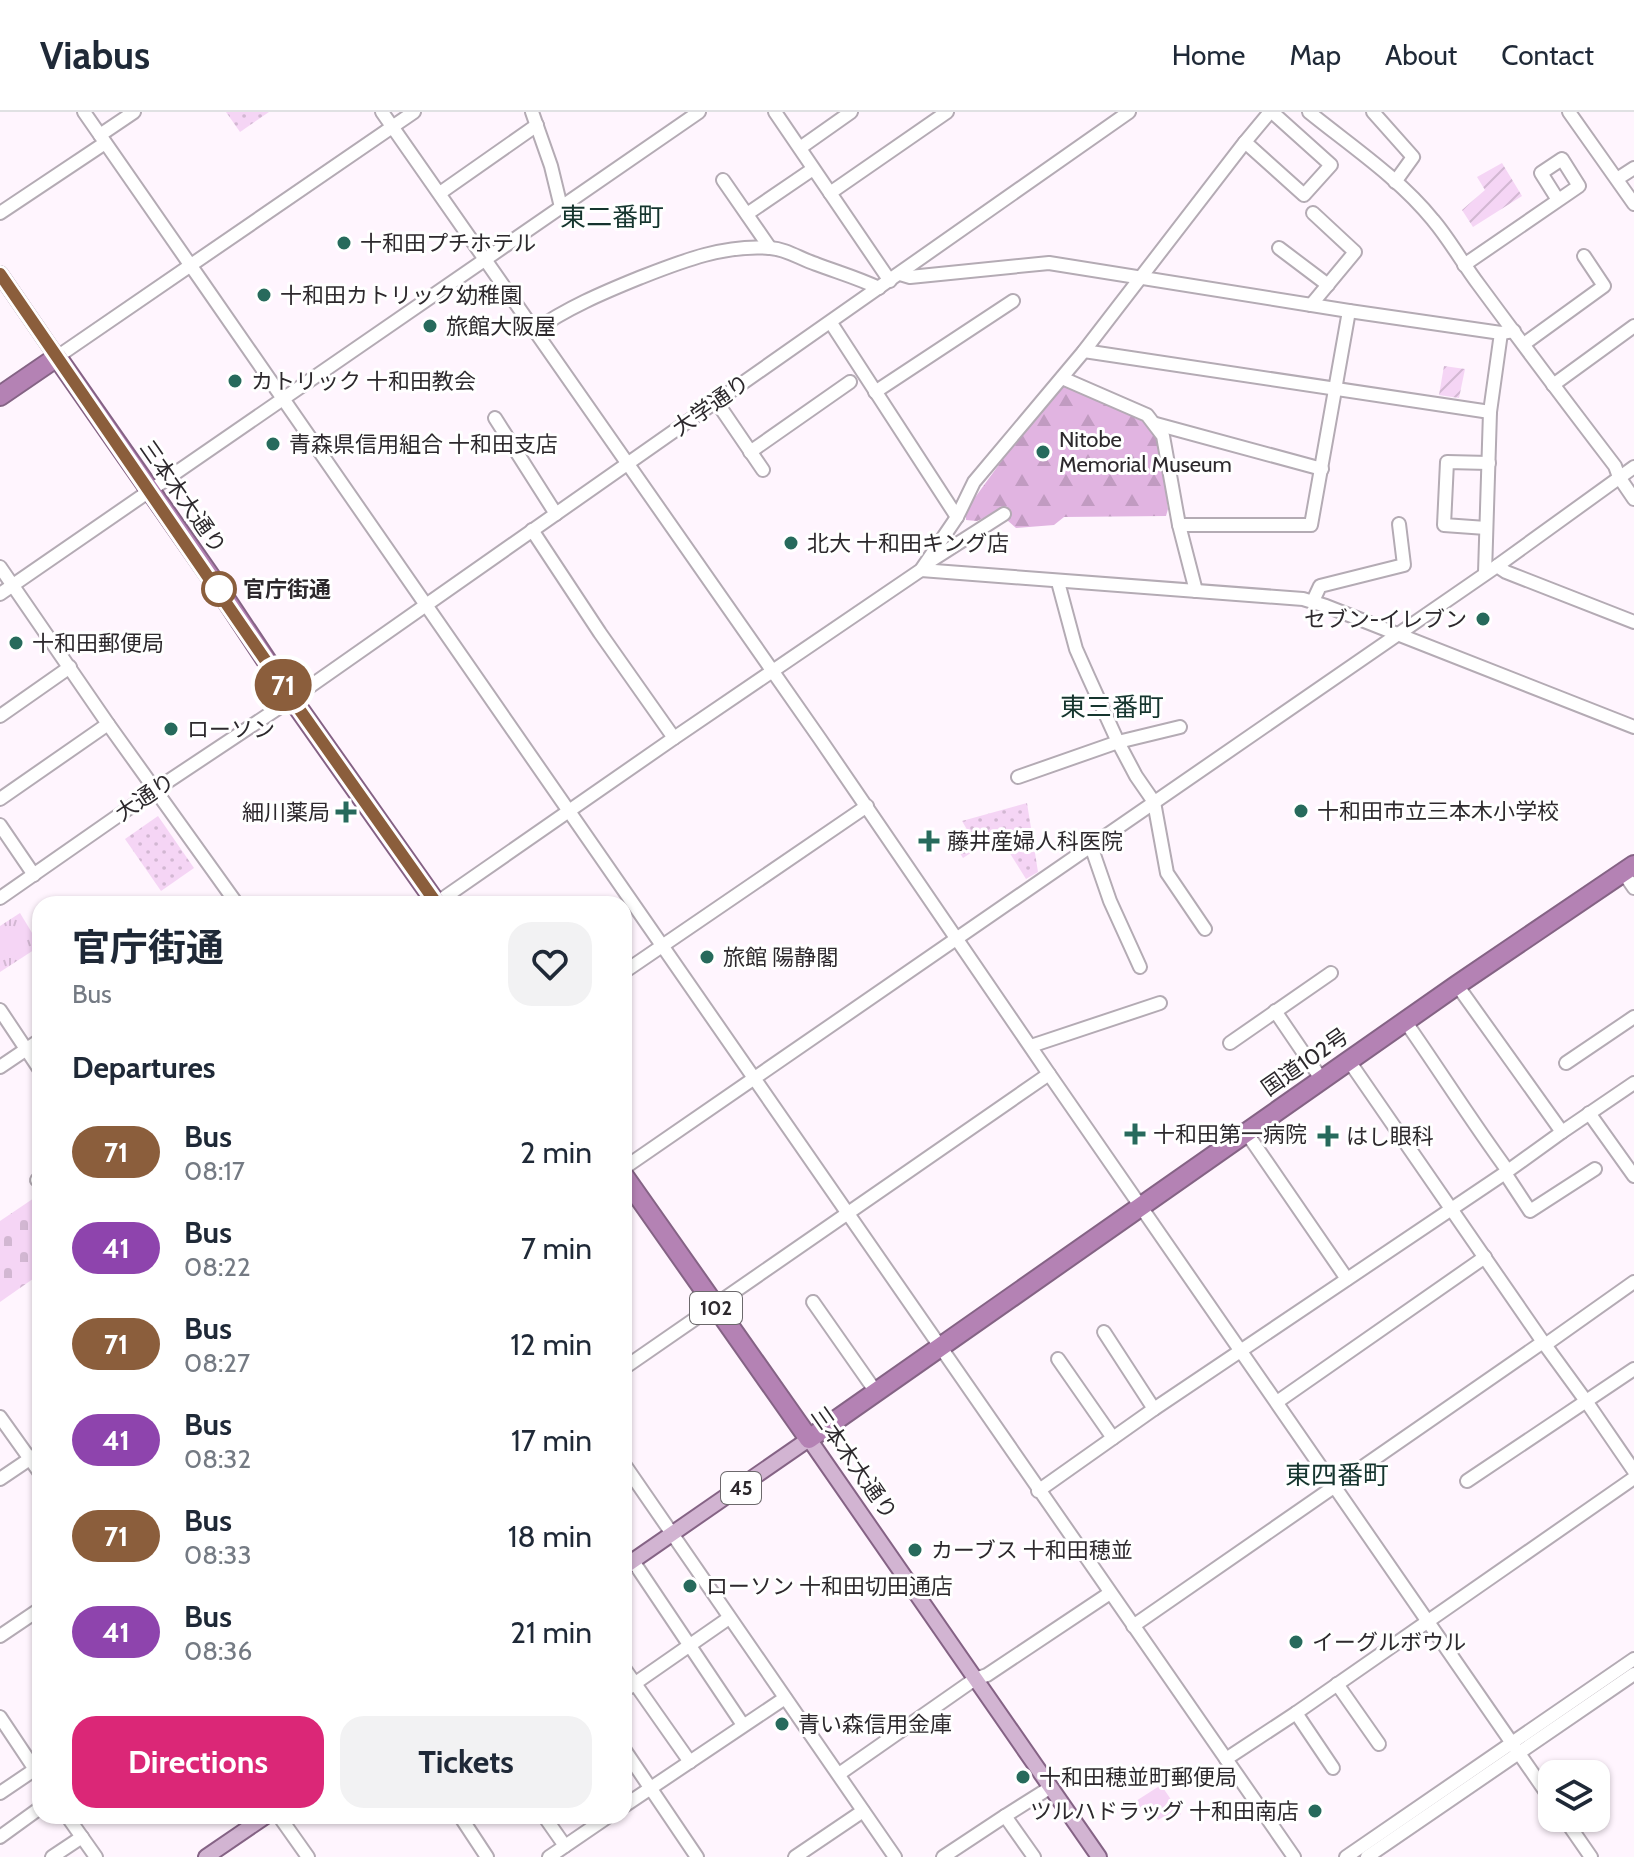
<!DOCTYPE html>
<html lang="en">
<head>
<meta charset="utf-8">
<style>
	:root { --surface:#fff; --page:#f2f2f3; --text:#1f2937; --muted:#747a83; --line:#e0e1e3; --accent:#db2777 }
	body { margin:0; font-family:Cabin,"Noto Sans JP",sans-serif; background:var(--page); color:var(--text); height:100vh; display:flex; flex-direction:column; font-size:30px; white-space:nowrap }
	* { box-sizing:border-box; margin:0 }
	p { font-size:26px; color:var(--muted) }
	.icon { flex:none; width:44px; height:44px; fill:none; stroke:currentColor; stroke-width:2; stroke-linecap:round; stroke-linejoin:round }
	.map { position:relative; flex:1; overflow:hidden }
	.sheet { position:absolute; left:32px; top:784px; width:600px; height:928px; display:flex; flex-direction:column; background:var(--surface); border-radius:24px; box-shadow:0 2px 6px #0004 }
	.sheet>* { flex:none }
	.badge { padding:0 16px; border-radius:26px; font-size:28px; line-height:52px }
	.buttons { position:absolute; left:1538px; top:1648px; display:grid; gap:16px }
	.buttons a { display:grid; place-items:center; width:72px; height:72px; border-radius:16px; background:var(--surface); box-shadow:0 2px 6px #0004; font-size:40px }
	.map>.badge { position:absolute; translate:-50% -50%; box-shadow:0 0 0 4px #fff }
	h2 { padding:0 40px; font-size:30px; line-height:72px }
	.round { display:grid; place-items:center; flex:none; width:84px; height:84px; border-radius:24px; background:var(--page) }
	.headline { display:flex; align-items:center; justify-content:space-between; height:136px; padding:0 40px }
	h1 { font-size:38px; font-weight:700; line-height:60px }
	.button { display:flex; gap:16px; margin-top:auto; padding:16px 40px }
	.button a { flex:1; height:92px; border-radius:24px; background:var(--accent); color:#fff; font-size:32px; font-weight:700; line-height:92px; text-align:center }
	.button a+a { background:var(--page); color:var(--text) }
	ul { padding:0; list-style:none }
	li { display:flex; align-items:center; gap:24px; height:96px; padding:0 40px }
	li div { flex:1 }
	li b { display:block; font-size:30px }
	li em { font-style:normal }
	li .badge { min-width:88px; font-weight:700; text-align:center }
	header { display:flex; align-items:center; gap:48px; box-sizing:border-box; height:112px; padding:0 40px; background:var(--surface); border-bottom:2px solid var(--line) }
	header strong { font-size:38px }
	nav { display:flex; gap:44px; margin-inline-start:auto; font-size:28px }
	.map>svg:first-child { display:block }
	.grass { fill:url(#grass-tufts) }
	.forest { fill:url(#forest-firs) }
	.cemetery { fill:url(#cemetery-stones) }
	.park { fill:url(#park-dots) }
	.garden { fill:url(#garden-furrows) }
	.pitch { fill:#f5d5f5 }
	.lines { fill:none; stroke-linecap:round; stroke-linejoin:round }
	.minor-casing { stroke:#b4abb4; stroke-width:16 }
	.major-casing { stroke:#856385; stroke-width:18 }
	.highway-casing { stroke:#856385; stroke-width:22 }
	.minor { stroke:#fff; stroke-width:12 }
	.major { stroke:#d2b4d2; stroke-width:14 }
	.highway { stroke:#b482b4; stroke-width:18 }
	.line-casing { stroke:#fff; stroke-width:18 }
	.line { stroke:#8b5e3c; stroke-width:12 }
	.poi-dot { fill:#276a5c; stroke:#fff; stroke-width:3 }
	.stop-dot { fill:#fff; stroke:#8b5e3c; stroke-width:4 }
	.labels { text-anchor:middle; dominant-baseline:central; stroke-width:6; stroke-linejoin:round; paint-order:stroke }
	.shield { fill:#fff; stroke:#6c696c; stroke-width:2 }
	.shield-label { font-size:20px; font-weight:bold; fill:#2d292d }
	.poi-label { font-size:22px; fill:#2d292d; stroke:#fff; text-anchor:start }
	.street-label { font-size:22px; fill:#2d292d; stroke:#fff }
	.stop-label { font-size:22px; font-weight:bold; fill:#2d292d; stroke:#fff; text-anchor:start }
	.quarter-label { font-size:26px; fill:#15352e; stroke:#fff }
</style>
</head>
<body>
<header>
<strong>Viabus</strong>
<nav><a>Home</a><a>Map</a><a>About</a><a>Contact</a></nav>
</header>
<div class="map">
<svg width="1634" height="1745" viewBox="0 0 1634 1745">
	<defs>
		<pattern id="grass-tufts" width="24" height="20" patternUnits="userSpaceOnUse" patternTransform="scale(2)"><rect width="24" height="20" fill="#f5d5f5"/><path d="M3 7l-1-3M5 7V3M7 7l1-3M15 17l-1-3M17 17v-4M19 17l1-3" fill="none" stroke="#d2b7d2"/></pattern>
		<pattern id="forest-firs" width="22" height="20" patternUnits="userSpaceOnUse" patternTransform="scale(2)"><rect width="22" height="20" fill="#e1b4e1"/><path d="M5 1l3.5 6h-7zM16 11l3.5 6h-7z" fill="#c19bc1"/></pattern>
		<pattern id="cemetery-stones" width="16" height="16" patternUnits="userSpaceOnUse" patternTransform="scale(2)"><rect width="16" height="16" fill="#f5d5f5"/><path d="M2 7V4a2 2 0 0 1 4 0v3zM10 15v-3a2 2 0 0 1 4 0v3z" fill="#d2b7d2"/></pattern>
		<pattern id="park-dots" width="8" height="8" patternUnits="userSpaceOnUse" patternTransform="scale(2)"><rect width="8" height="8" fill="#f5d5f5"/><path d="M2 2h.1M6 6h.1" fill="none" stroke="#d2b7d2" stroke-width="1.8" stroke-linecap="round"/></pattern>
		<pattern id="garden-furrows" width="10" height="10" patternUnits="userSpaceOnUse" patternTransform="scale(2)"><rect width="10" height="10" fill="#f5d5f5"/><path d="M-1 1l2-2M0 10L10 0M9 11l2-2" fill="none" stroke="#d2b7d2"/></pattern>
	</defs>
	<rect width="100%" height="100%" fill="#fff5fe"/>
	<!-- grass -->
	<path class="grass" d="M20 801 40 834 0 860V814Z"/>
	<!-- forest -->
	<path class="forest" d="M1065 270 1128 288 1151 315 1162 342 1168 397 1166 404 1064 405 1054 413 1016 416 998 400 977 409 966 408V401L971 391 1011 336Z"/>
	<!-- cemetery -->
	<path class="cemetery" d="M40 1082V1162L0 1190V1109Z"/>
	<!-- park -->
	<g class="park">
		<path d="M226 0H269L240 20Z"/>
		<path d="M1027 691 1038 760 1026 767 1001 727 997 724 963 746 956 735 972 726 962 709Z"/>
		<path d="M158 704 194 756 161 779 125 727Z"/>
	</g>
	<!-- garden -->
	<g class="garden">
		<path d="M1502 51 1522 84 1473 115 1462 98 1485 78 1477 65Z"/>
		<path d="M1444 254 1465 257 1459 286 1439 283Z"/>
	</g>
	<!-- pitch -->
	<path class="pitch" d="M1161 1673 1181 1702 1167 1711 1163 1705 1158 1708 1149 1695 1143 1699 1136 1689Z"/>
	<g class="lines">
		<defs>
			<g id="minor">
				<path d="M84 0C488 581 889 1164 1294 1745"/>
				<path d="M382 0 820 627 1049 962 1552 1689"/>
				<path d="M532 0 551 54 561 95"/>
				<path d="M775 0 890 169"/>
				<path d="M1309 0C1351 34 1399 66 1433 108 1450 128 1463 152 1479 173 1524 234 1569 294 1615 354L1619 365 1634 387"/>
				<path d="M1373 0 1413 45 1395 70"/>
				<path d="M1569 0 1634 92"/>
				<path d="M100 23 134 0"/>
				<path d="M1245 30 1304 83 1331 53 1272 0"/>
				<path d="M800 36 851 0"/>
				<path d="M1617 67 1634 56"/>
				<path d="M723 68 770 136"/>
				<path d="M440 81 537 13"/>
				<path d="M830 81 947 0"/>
				<path d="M0 101 105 31"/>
				<path d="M747 102 813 57"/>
				<path d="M1279 136 1328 173"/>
				<path d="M1464 153 1579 74 1562 47 1541 61 1558 88"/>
				<path d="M900 162 910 165 1049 151 1349 199 1501 221 1514 219"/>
				<path d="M1311 193 1355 140 1313 101"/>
				<path d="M831 211 957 405"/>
				<path d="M534 219C567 196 602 181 639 166 680 150 724 132 770 136 787 137 800 147 816 152 837 160 858 166 879 176"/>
				<path d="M1524 232 1604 174 1584 144"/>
				<path d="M1084 239 1490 300"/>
				<path d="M57 245 414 0"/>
				<path d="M1062 266 1147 303 1163 324 1179 413 1196 479"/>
				<path d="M1553 273 1634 214"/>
				<path d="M875 280 1013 189"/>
				<path d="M716 289 763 358"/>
				<path d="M495 306 556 402"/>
				<path d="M1156 312 1322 357"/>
				<path d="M750 340 850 270"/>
				<path d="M1179 413H1311L1349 199"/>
				<path d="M1486 416 1444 413 1447 350 1489 351"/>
				<path d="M532 418 600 521 674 626"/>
				<path d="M932 448 1004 402"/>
				<path d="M1497 454 1506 460 1634 510"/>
				<path d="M0 455 108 612 237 792"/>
				<path d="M921 458 1303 487 1326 494 1634 615"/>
				<path d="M1485 461 1490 300 1501 221"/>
				<path d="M1058 470 1076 537 1088 564 1118 630 1136 664 1154 690 1167 761 1205 817"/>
				<path d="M0 482 699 0"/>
				<path d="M1313 489 1320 474 1404 453 1399 412"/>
				<path d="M0 604 70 555"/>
				<path d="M1018 665 1118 630 1180 615"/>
				<path d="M0 687 108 612"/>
				<path d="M0 713 34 763"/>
				<path d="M1091 734 1110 789 1140 855"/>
				<path d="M1623 760 1634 776"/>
				<path d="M0 786 155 678 292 587 1129 0"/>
				<path d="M435 792 674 626 921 458 957 405 974 370 1084 239 1245 30 1270 0"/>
				<path d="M624 860 867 694"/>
				<path d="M1457 873 1562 1020 1634 971"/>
				<path d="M0 898 40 958"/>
				<path d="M1275 899 1322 968"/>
				<path d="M1405 909C1440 959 1472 1010 1508 1059"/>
				<path d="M1230 931 1331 861"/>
				<path d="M1031 934 1160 891"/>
				<path d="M1349 949 1543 1230 1586 1289 1634 1359"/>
				<path d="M1566 951 1634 905"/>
				<path d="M0 955 40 928"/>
				<path d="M1589 1001 1634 1064"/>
				<path d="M1246 1020 1347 1167"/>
				<path d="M624 1056 1497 454 1634 355"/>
				<path d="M1505 1061 1530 1099 1595 1057"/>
				<path d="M37 1068 40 1066"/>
				<path d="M813 1190 876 1280"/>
				<path d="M1104 1220 1154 1297"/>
				<path d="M1545 1233 1634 1170"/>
				<path d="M1058 1247 1113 1326"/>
				<path d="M624 1256 1049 962"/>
				<path d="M1277 1290 1485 1145"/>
				<path d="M0 1305 40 1361"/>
				<path d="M624 1352 895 1745"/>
				<path d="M0 1367 40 1340"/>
				<path d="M1467 1369 1634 1257"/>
				<path d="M1038 1379 1154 1297 1505 1061 1562 1020"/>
				<path d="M633 1449 743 1613"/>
				<path d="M1133 1514 1543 1230"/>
				<path d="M0 1524 40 1497"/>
				<path d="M624 1556 690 1650"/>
				<path d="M1337 1572 1379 1632"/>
				<path d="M624 1579 729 1506"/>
				<path d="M1296 1601 1333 1656"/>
				<path d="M0 1605 40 1665"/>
				<path d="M624 1637 697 1745"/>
				<path d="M1226 1647 1296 1601 1634 1366"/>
				<path d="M839 1662 975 1567 987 1563 1110 1481"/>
				<path d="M0 1681 40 1654"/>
				<path d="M624 1694 785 1586"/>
				<path d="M67 1704 96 1745"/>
				<path d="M279 1704 308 1745"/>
				<path d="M460 1704 487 1745"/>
				<path d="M544 1704 565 1734"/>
				<path d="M1564 1706 1591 1745"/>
				<path d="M0 1725 40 1696"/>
				<path d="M52 1745 82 1725"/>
				<path d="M549 1745 609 1704"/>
				<path d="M795 1745 863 1699"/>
				<path d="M943 1745 1005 1704"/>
				<path d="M1034 1745 1005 1704 1051 1675"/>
				<path d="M1346 1745 1634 1547"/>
				<path d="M1367 1745 1634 1562"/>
			</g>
			<g id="major">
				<path d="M0 162 57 245"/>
				<path d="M624 1455 809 1327 1099 1745"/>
				<path d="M206 1745 266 1704"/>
			</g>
			<g id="highway">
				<path d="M0 284 57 245 215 471 292 587 437 792"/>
				<path d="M624 1064 809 1327 1457 873 1634 753"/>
			</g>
		</defs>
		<!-- minor casing -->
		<use href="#minor" class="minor-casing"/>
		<!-- major casing -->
		<use href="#major" class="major-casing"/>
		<!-- highway casing -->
		<use href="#highway" class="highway-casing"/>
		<!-- minor -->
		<use href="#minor" class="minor"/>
		<!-- major -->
		<use href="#major" class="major"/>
		<!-- highway -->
		<use href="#highway" class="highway"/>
	</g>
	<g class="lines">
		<defs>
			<path id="line" d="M0 162 292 587 437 792"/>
		</defs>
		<!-- line casing -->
		<use href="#line" class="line-casing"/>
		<!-- line -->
		<use href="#line" class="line"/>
	</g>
	<!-- markers -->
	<g class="poi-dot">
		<circle cx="344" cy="131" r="8"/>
		<circle cx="264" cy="183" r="8"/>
		<circle cx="430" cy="214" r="8"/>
		<circle cx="235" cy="269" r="8"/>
		<circle cx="273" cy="332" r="8"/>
		<circle cx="1043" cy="340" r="8"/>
		<circle cx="791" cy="431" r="8"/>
		<circle cx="1483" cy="507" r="8"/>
		<circle cx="16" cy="531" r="8"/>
		<circle cx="171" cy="617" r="8"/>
		<circle cx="1301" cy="699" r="8"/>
		<path d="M342 688h8v8h8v8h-8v8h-8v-8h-8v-8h8z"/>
		<path d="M925 717h8v8h8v8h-8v8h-8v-8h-8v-8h8z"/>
		<circle cx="707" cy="845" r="8"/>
		<path d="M1131 1010h8v8h8v8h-8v8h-8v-8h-8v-8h8z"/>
		<path d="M1324 1012h8v8h8v8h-8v8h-8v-8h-8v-8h8z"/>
		<circle cx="915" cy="1438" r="8"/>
		<circle cx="690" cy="1474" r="8"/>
		<circle cx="1296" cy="1530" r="8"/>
		<circle cx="782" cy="1612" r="8"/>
		<circle cx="1023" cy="1665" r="8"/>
		<circle cx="1315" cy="1699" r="8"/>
	</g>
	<circle class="stop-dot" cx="219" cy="477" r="16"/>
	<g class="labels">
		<!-- shield labels -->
		<g class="shield">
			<rect x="690" y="1180" width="52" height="32" rx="6"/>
			<rect x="721" y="1360" width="40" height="32" rx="6"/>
		</g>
		<g class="shield-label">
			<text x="716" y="1196">102</text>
			<text x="741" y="1376">45</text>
		</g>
		<!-- poi labels -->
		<g class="poi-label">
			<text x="360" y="131">十和田プチホテル</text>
			<text x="280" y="183">十和田カトリック幼稚園</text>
			<text x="446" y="214">旅館大阪屋</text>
			<text x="251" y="269">カトリック 十和田教会</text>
			<text x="1059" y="327">Nitobe<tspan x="1059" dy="25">Memorial Museum</tspan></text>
			<text x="289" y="332">青森県信用組合 十和田支店</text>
			<text x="807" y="431">北大 十和田キング店</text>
			<text x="1467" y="507" text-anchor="end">セブン-イレブン</text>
			<text x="32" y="531">十和田郵便局</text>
			<text x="187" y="617">ローソン</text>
			<text x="1317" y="699">十和田市立三本木小学校</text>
			<text x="330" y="700" text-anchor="end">細川薬局</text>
			<text x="947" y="729">藤井産婦人科医院</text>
			<text x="723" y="845">旅館 陽静閣</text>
			<text x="1153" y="1022">十和田第一病院</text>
			<text x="1346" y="1024">はし眼科</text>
			<text x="931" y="1438">カーブス 十和田穂並</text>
			<text x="706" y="1474">ローソン 十和田切田通店</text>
			<text x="1312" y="1530">イーグルボウル</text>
			<text x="798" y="1612">青い森信用金庫</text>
			<text x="1039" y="1665">十和田穂並町郵便局</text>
			<text x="1299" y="1699" text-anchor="end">ツルハドラッグ 十和田南店</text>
		</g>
		<!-- street labels -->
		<g class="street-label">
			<text transform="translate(711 293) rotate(-35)">大学通り</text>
			<text transform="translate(183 385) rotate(55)">三本木大通り</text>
			<text transform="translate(145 685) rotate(-34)">大通り</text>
			<text transform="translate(1305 950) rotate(-35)">国道102号</text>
			<text transform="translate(854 1351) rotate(55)">三本木大通り</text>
		</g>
		<!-- stop labels -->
		<g class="stop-label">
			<text x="243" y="477">官庁街通</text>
		</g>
		<!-- quarter labels -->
		<g class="quarter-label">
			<text x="612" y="105">東二番町</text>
			<text x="1112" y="595">東三番町</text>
			<text x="1337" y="1363">東四番町</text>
		</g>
	</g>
</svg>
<div class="buttons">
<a><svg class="icon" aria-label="layers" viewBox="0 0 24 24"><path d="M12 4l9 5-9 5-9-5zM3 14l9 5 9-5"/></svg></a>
</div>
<b class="badge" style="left:283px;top:573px;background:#8b5e3c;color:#fff">71</b>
<section class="sheet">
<div class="headline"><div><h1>官庁街通</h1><p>Bus</p></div><a class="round"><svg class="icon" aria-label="heart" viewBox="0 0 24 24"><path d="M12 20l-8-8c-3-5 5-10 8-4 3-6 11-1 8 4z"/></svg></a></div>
<h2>Departures</h2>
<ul>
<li><span class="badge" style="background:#8b5e3c;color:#fff">71</span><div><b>Bus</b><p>08:17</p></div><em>2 min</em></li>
<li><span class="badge" style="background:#8e44ad;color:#fff">41</span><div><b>Bus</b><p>08:22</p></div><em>7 min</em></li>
<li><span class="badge" style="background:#8b5e3c;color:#fff">71</span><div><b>Bus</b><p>08:27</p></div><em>12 min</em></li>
<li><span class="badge" style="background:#8e44ad;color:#fff">41</span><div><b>Bus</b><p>08:32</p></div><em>17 min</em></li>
<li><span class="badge" style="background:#8b5e3c;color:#fff">71</span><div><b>Bus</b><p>08:33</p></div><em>18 min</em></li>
<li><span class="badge" style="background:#8e44ad;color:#fff">41</span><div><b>Bus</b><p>08:36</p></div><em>21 min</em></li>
</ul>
<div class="button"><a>Directions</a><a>Tickets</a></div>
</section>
</div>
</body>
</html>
